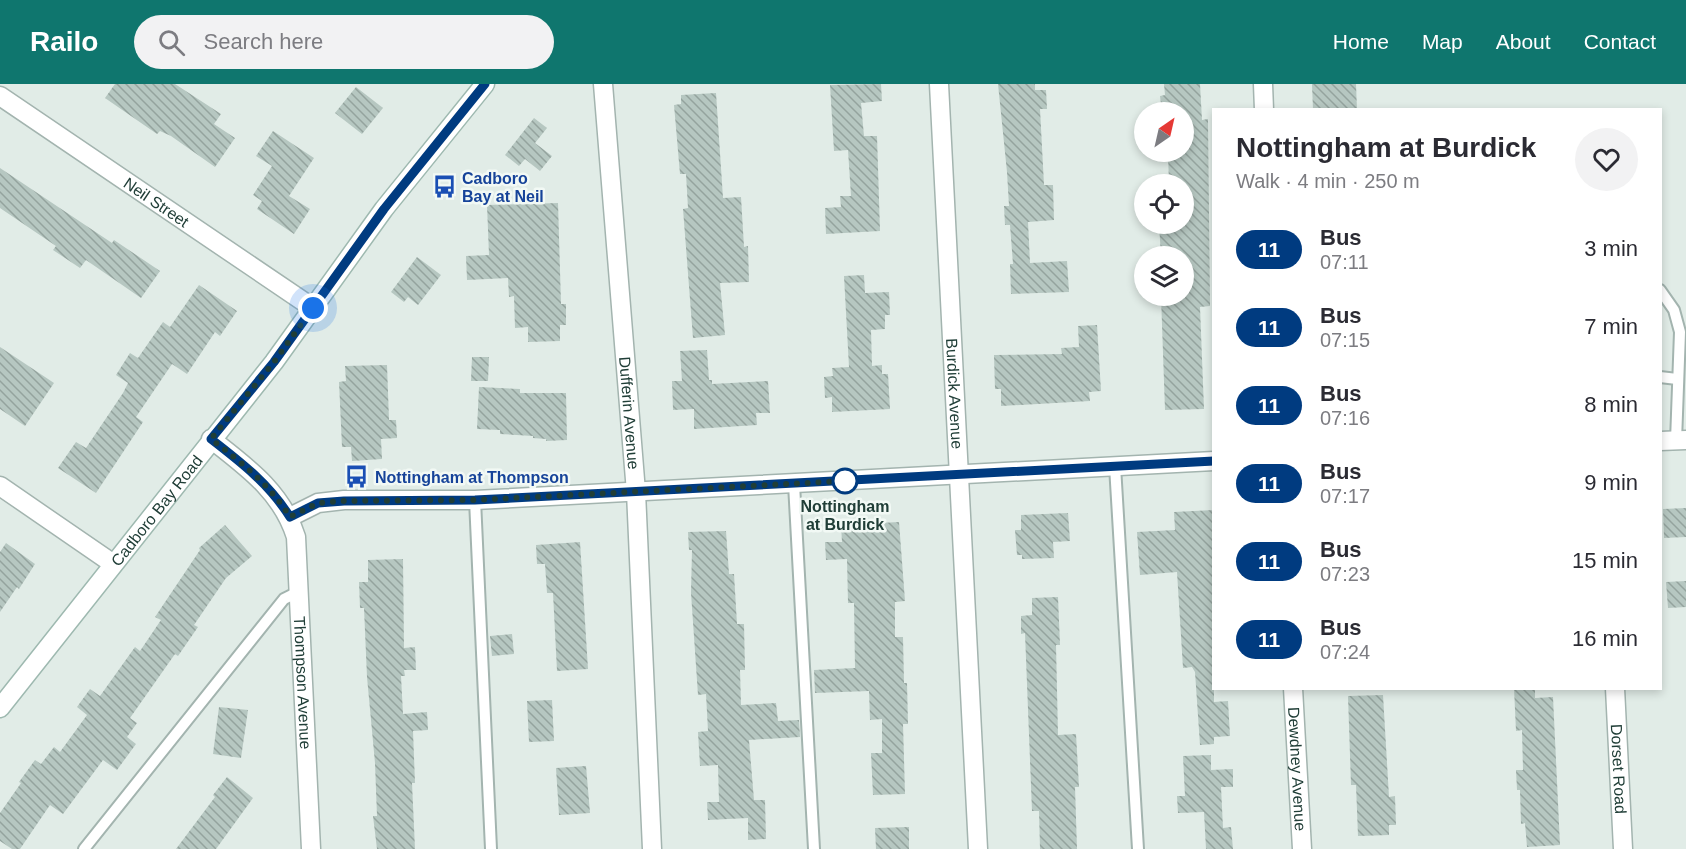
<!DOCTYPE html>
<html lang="en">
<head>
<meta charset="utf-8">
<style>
	:root { --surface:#fff; --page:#f2f2f3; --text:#2b2b33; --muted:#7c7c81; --accent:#0f766e }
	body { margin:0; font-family:Helvetica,sans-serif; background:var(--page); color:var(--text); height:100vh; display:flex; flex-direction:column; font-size:22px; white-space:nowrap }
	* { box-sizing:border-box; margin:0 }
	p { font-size:20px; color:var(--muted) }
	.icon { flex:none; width:33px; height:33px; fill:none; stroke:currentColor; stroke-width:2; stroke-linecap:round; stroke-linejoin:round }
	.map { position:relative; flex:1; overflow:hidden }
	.drawer { position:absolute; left:1212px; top:24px; width:450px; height:582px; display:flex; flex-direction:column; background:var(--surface); border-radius:0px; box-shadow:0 3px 9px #0003 }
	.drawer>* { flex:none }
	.badge { padding:0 12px; border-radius:20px; font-size:21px; line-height:39px }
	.needle { width:39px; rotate:34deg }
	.tools { position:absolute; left:1134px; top:18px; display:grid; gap:12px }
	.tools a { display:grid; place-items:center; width:60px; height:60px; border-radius:50%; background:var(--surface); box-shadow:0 3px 9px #0003; font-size:30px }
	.you { position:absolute; width:30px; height:30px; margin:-15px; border:4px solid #fff; border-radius:50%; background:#1a73e8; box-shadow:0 0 0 9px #1a73e833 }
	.map>.badge { position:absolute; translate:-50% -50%; box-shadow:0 0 0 3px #fff }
	.round { display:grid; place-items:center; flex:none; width:63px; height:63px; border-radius:32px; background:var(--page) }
	.headline { display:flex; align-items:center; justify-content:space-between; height:102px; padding:0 24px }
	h1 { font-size:28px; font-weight:800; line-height:45px }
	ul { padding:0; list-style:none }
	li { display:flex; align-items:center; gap:18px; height:78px; padding:0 24px }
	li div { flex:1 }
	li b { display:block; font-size:22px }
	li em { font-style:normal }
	li .badge { min-width:66px; font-weight:700; text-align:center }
	header { display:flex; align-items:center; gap:36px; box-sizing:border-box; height:84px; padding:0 30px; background:var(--accent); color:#fff }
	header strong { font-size:28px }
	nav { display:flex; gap:33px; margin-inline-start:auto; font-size:21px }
	.search { width:420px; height:54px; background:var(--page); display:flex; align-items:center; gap:15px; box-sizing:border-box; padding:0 21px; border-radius:33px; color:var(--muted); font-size:22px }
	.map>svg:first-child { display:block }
	.building { fill:url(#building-back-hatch) }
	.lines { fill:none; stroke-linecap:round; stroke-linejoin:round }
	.lane-casing { stroke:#a3b4af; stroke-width:14 }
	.street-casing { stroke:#a3b4af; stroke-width:21 }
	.secondary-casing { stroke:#9eb9b0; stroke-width:21 }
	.lane { stroke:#fff; stroke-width:10 }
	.street { stroke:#fff; stroke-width:18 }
	.secondary { stroke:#fff; stroke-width:18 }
	.line-casing { stroke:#fff; stroke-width:14 }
	.line { stroke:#003b80; stroke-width:9 }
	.walk { stroke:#203e37; stroke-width:6; stroke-dasharray:0 10.8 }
	.stop-dot { fill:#fff; stroke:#003b80; stroke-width:3 }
	.labels { text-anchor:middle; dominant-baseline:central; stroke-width:5; stroke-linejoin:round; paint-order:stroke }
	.transit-label { font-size:16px; font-weight:bold; fill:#164399; stroke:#f2f9f5; text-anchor:start }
	.street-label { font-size:16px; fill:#203e37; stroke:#f2f9f5 }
	.stop-label { font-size:16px; font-weight:bold; fill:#203e37; stroke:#f2f9f5 }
</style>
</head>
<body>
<header>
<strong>Railo</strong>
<div class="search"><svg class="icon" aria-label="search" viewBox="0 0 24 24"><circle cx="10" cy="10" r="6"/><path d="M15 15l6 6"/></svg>Search here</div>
<nav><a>Home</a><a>Map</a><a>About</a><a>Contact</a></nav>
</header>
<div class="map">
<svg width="1686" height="765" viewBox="0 0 1686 765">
	<defs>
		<pattern id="building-back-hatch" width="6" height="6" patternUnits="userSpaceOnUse" patternTransform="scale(1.5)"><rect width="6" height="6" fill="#b6c7c1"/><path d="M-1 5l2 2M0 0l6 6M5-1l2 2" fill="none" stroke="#94a39e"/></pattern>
	</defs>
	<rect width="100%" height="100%" fill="#e1ece7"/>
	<!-- building -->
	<g class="building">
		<path d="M115 0H175L221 30 214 40 235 54 215 83 171 52 160 47 157 50 105 14Z"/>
		<path d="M881 0 882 17 861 19 864 52H877L880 147 826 150 825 124 841 123 840 112H851L848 66 834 67 830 1Z"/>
		<path d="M998 0H1035V6H1046L1047 25H1040L1044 101H1053L1054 136 1028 138 1030 179 1067 177 1069 208 1011 210 1010 180H1013L1010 141H1005L1004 122H1009L1007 88Z"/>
		<path d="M1164 0H1200L1202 36 1208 35 1210 222 1200 223 1204 325 1165 326 1161 212H1184V172H1161L1159 140H1184V100H1169L1168 70 1184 68V28H1162L1160 12 1165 11Z"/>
		<path d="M1312 0H1356L1357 26H1313Z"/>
		<path d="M356 3 383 24 362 50 335 29Z"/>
		<path d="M716 9 723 114 741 113 744 163 748 162 749 198 720 199 725 251 693 254 683 125 688 124 686 90H680L674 21 681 20V11Z"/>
		<path d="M534 34 547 44 535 59 552 72 540 87 525 75 519 82 505 71Z"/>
		<path d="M273 47 314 74 289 112 310 125 294 150 257 125 262 117 253 111 272 82 256 72Z"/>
		<path d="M0 84 112 159 114 156 160 187 141 214 86 176 80 184 53 166 56 162 0 124Z"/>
		<path d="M558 119 561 220H566V241H560V257L528 258V243L515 244 514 212 509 213 508 194 467 196 466 172 489 171 487 121Z"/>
		<path d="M417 173 441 191 418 221 408 213 404 218 391 208Z"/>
		<path d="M864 191 865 209 889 208 890 231H885V245L871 246 872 282 882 281V290H888L890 325 832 328V313L825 314 824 293 833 292 832 284 849 283 844 192Z"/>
		<path d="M199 201 237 227 220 252 215 248 187 290 172 280 136 333 143 338 96 409 58 384 76 358 86 364 123 309 128 299 116 291 130 269 138 274 163 238 170 243Z"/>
		<path d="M1097 241 1101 307 1089 308 1090 317 1001 322V305H995L994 271 1062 270 1061 264 1079 263 1078 242Z"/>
		<path d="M0 263 54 299 25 342 0 325Z"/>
		<path d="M707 266 709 296H712V300L768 297 770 329H756L757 341 694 345V325L673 326 672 297H682L680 267Z"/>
		<path d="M472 273H489L488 297H471Z"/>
		<path d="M387 281 389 336H396L397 354 381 355 382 375 352 377 351 363H342L339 298 346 297 345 282Z"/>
		<path d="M479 303 520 305V309H566L567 356 546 357V355L533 354V352L500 350V346L477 345Z"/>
		<path d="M1686 424V453L1664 454 1663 425Z"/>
		<path d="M1214 426V618L1228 617 1230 652 1214 653V660L1200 661 1195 588 1192 583 1183 584 1177 488 1140 491 1137 448 1175 446 1174 428Z"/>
		<path d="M1068 429 1070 457 1053 458 1054 474 1022 475V471H1017L1015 446H1021V431Z"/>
		<path d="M899 438 905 517 895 518V553H903L904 599H907L908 640H903L905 710 873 711 871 669H882V635L870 636 869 607 815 609 814 586 855 584 854 519H848L847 475 826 476 825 458H842L841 441Z"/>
		<path d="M225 441 252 472 226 494 194 541 198 543 178 572 175 570 130 634 137 639 127 653 136 660 117 686 103 676 63 730 50 721 20 765H12L0 757V729L21 699 19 698 35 676 41 680 54 663 60 668 87 631 77 623 90 605 100 612 135 563 140 567 161 536 155 533 200 466 199 464Z"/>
		<path d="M726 447 729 490H734L737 540H744L745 586H740L741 621 776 619 778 637 799 636 800 653 749 656 754 716H765L766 755 748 756V734L708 736 707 718H719L718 681 700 682 698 648 708 647 706 610 698 611 691 509 692 466H689L688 448Z"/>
		<path d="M580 458 588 585 557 587 553 509H547L545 480H537L536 461Z"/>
		<path d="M6 459 35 480 19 505 17 503 0 528V468Z"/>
		<path d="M403 475 404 564 415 563 416 586H404L405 592H401L403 630 427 628 428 646 413 647 415 699H412L415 765H377L373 732H377L375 679 367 593 364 524H360L359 498H368V476Z"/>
		<path d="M1686 497V523L1668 524 1666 498Z"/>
		<path d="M1058 513 1060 561H1056L1058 651 1076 650 1079 703H1075L1077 765H1040L1039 727H1032L1025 549 1021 550V532L1032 531V514Z"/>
		<path d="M512 550 514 570 492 572 490 552Z"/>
		<path d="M1514 604H1535V614L1553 613 1560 761 1527 763 1525 739 1521 740 1520 706H1517L1516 686H1523L1522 646 1516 647Z"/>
		<path d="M1383 611 1389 713 1395 712 1396 741H1389V751L1358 752 1356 701H1351L1348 612Z"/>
		<path d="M552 616 554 657 529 658 527 617Z"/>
		<path d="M219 623 248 626 241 674 213 670Z"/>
		<path d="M1211 671V686L1233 685V703H1221L1223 744 1231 743 1233 765H1206L1204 728 1178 729 1177 712H1185L1183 672Z"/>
		<path d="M586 682 590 729 559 731 556 684Z"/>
		<path d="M227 693 253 714 216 765H176L215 713 213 711Z"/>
		<path d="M909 743V765H876L875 744Z"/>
	</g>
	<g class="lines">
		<defs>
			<g id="lane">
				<path d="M1660 206 1674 226 1680 248 1676 357"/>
				<path d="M1660 293 1677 295"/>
				<path d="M1115 382 1138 765"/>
				<path d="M794 400 814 765"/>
				<path d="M475 416 491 765"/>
				<path d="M84 765 284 515 300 507"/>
			</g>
			<g id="street">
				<path id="s1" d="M603 0 636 408 652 765"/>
				<path id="s2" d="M939 0 978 765"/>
				<path d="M1263 0 1264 26"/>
				<path id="s3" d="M0 12 313 224"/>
				<path id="s4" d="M211 355C247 383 282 408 296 453L311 765"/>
				<path d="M1660 357 1686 356"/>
				<path d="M0 402 112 479"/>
				<path d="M290 433 318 419 344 416H475L1214 377"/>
				<path id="s5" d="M1293 604 1302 765"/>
				<path id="s6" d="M1615 604 1623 765"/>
			</g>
			<g id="secondary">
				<path id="s7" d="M0 624 274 278 384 125 485 0"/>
			</g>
		</defs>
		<!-- lane casing -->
		<use href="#lane" class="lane-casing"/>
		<!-- street casing -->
		<use href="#street" class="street-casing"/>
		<!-- secondary casing -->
		<use href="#secondary" class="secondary-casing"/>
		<!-- lane -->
		<use href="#lane" class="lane"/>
		<!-- street -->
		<use href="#street" class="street"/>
		<!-- secondary -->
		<use href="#secondary" class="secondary"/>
	</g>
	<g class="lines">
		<defs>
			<path id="line" d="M485 0 384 125 274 278 211 355C242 379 269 400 290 433L318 419 344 417 475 416 1214 377"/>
		</defs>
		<!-- line casing -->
		<use href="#line" class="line-casing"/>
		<!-- line -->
		<use href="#line" class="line"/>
		<!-- walk -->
		<path class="walk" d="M313 224 274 278 211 355C242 379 269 400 290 433L318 419 344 417 475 416 845 397"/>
	</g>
	<!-- icons -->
	<defs>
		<symbol id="bus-bare" viewBox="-9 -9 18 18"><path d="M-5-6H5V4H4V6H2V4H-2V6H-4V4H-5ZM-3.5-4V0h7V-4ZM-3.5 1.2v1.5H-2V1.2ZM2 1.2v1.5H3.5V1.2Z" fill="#1a4fb4" stroke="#f2f9f5" stroke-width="2.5" paint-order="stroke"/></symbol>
	</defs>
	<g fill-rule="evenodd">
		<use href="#bus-bare" x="428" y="86" width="33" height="33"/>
		<use href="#bus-bare" x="340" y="376" width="33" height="33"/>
	</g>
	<!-- markers -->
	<circle class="stop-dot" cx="845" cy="397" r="12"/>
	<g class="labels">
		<!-- transit labels -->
		<g class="transit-label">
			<text x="462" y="94">Cadboro<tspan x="462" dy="18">Bay at Neil</tspan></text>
			<text x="375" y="393">Nottingham at Thompson</text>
		</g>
		<!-- street labels -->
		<g class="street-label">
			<text stroke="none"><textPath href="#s3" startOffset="189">Neil Street</textPath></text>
			<text stroke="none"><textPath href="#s2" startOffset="310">Burdick Avenue</textPath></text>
			<text stroke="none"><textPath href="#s1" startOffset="330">Dufferin Avenue</textPath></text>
			<text stroke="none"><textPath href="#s7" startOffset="252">Cadboro Bay Road</textPath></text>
			<text stroke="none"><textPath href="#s4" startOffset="278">Thompson Avenue</textPath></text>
			<text stroke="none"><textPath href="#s5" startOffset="81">Dewdney Avenue</textPath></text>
			<text stroke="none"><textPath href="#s6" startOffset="81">Dorset Road</textPath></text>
		</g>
		<!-- stop labels -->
		<g class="stop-label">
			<text x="845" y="422">Nottingham<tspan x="845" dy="18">at Burdick</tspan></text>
		</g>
	</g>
</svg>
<div class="tools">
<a><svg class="needle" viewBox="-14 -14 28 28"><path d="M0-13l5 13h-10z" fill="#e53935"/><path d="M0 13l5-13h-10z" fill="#7c7c81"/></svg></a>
<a><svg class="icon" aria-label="locate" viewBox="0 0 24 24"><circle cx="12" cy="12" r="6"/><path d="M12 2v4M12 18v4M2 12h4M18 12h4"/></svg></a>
<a><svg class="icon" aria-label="layers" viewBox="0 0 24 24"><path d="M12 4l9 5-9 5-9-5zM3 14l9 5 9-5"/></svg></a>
</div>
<div class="you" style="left:313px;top:224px"></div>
<section class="drawer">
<div class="headline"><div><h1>Nottingham at Burdick</h1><p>Walk · 4 min · 250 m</p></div><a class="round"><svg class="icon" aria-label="heart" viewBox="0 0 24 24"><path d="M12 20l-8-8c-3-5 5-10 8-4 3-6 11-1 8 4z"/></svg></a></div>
<ul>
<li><span class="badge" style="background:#003b80;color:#fff">11</span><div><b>Bus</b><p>07:11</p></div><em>3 min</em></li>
<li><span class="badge" style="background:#003b80;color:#fff">11</span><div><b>Bus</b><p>07:15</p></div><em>7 min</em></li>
<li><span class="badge" style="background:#003b80;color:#fff">11</span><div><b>Bus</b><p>07:16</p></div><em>8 min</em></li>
<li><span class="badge" style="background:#003b80;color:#fff">11</span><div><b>Bus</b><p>07:17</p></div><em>9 min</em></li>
<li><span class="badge" style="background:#003b80;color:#fff">11</span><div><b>Bus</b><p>07:23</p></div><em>15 min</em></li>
<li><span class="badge" style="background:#003b80;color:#fff">11</span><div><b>Bus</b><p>07:24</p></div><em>16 min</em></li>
</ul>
</section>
</div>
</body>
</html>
